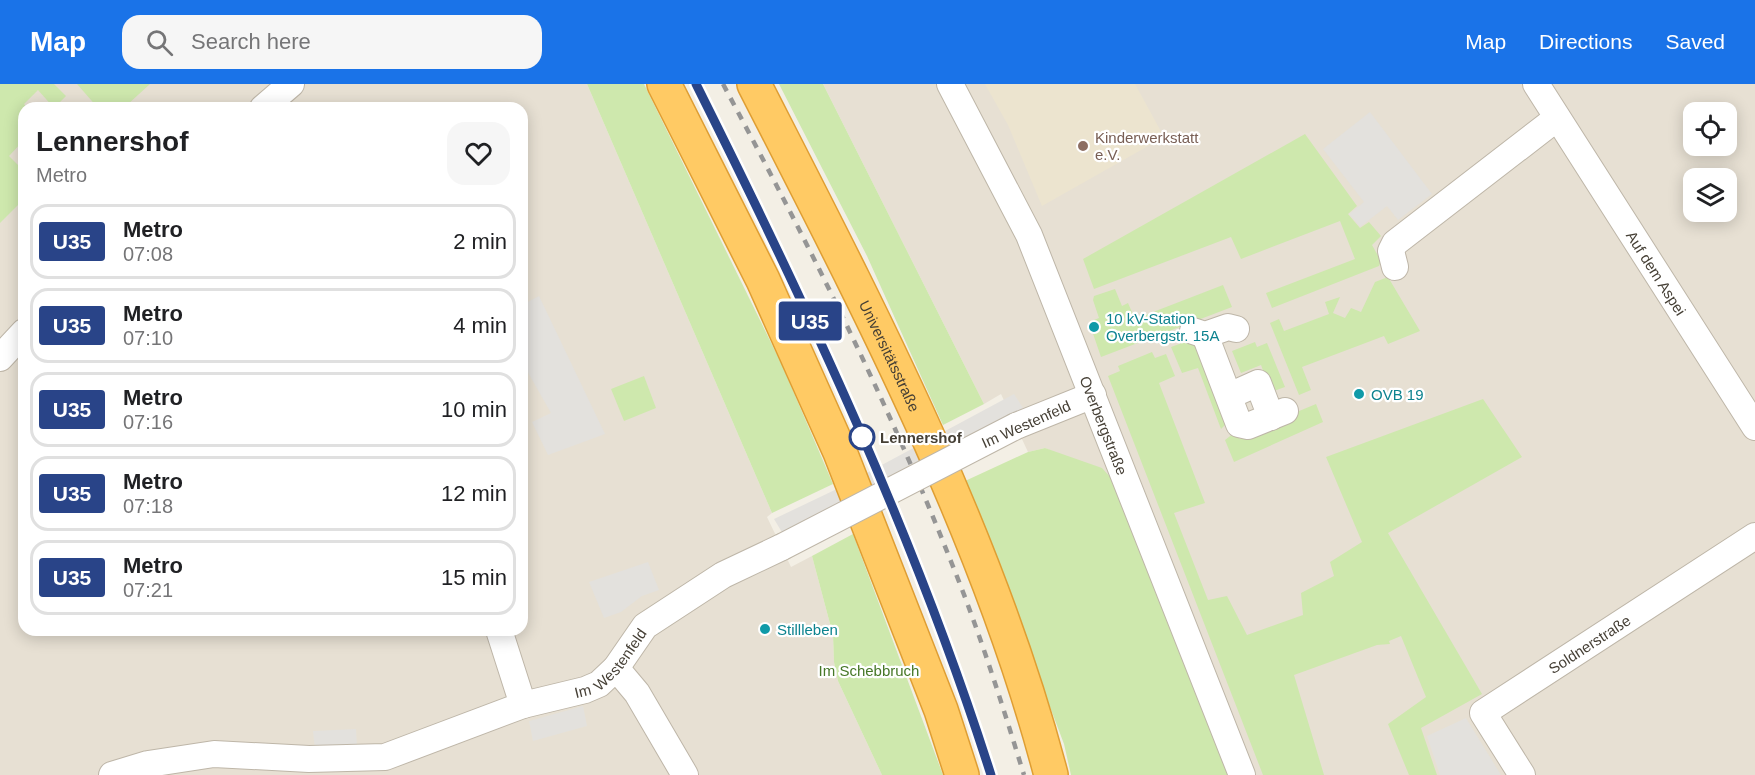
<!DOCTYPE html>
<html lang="en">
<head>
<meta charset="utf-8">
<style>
	:root { --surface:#fff; --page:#f6f6f6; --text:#202124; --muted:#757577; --line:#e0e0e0; --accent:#1a73e8 }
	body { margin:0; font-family:Helvetica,sans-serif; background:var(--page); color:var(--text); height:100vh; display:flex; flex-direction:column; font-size:22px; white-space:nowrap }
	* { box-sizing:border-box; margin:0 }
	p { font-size:20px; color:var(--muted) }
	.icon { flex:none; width:33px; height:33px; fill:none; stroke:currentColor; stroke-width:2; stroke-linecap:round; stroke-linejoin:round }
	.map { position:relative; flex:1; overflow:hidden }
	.panel { position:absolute; left:18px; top:18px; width:510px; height:534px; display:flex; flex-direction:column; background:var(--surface); border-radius:18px; box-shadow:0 3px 15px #0003 }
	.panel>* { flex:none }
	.badge { padding:0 12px; border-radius:4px; font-size:21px; line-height:39px }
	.buttons { position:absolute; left:1683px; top:18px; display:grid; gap:12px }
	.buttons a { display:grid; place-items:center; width:54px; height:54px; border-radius:12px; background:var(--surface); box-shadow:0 3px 15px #0003; font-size:30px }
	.map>.badge { position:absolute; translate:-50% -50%; box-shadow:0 0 0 3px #fff }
	.round { display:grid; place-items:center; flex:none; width:63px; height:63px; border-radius:18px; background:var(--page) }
	.overview { display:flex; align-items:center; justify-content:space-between; height:102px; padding:0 18px }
	h1 { font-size:28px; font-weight:700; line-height:45px }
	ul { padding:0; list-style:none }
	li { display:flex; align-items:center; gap:18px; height:75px; margin:0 12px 9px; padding:0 6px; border:3px solid var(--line); border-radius:18px }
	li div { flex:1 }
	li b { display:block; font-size:22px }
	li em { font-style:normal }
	li .badge { min-width:66px; font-weight:700; text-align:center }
	header { display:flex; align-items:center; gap:36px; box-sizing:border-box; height:84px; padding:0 30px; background:var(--accent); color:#fff }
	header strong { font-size:28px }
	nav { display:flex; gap:33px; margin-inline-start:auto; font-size:21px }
	.search { width:420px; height:54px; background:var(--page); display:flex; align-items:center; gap:15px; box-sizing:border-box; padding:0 21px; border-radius:18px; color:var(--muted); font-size:22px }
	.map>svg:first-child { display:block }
	.residential { fill:#e7e0d3; fill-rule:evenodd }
	.education { fill:#ece4cf }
	.green { fill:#cee8ad }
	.parking { fill:#e3e1dd }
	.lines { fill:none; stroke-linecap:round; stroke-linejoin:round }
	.street-casing { stroke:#beb6a8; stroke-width:28 }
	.highway-casing { stroke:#df9e33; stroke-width:36 }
	.street { stroke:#fff; stroke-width:26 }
	.highway { stroke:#ffca64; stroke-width:33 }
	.rail { stroke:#959595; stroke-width:4.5; stroke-dasharray:8 8; stroke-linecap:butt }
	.street-bridge-casing { stroke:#beb6a8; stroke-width:28; stroke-linecap:butt }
	.street-bridge { stroke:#fff; stroke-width:26 }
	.line-casing { stroke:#fff; stroke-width:14 }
	.line { stroke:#294488; stroke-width:9 }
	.education-dot { fill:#8d6e63; stroke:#fff; stroke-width:2 }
	.culture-dot { fill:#0f9aa8; stroke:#fff; stroke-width:2 }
	.stop-dot { fill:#fff; stroke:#294488; stroke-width:3 }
	.labels { text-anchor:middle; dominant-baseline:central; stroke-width:4.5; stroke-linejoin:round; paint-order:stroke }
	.education-label { font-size:15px; fill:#785e54; stroke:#fff; text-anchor:start }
	.street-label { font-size:15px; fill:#453f35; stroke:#fff }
	.culture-label { font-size:15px; fill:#0d838f; stroke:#fff; text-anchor:start }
	.stop-label { font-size:15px; font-weight:bold; fill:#453f35; stroke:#fff; text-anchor:start }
	.park-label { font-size:15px; fill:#467727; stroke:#fff }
</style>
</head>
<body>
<header>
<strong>Map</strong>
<div class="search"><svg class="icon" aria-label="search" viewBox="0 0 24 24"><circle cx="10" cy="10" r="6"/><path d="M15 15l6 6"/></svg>Search here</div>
<nav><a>Map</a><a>Directions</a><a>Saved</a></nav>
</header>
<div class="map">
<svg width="1755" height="691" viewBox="0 0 1755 691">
	<rect width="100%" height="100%" fill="#f3efe5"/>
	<!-- residential -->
	<g class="residential">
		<path d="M0 0H587L772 429 767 433 791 483 812 472 833 551 834 578 838 597 882 691H0ZM24 24H522V546H24Z"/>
		<path d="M823 0H1755V691H1228L1112 395 1045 364 1028 368 1001 310 984 320ZM1694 28H1726V62H1694ZM1694 94H1726V128H1694Z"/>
	</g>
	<!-- education -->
	<path class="education" d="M985 0H1135L1164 53 1042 122 1008 41Z"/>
	<!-- green -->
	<g class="green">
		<path d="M0 0H54L66 12 54 24 38 6 24 20 27 24H24V56L9 72 24 87V115L0 139Z"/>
		<path d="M77 0H150L127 21 129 24H98Z"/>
		<path d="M587 0H644L782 281 833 400 772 429Z"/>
		<path d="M779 0H823L984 320 943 341 867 172Z"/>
		<path d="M1305 50 1357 122 1348 130 1360 144 1369 138 1381 152 1372 161 1381 177 1379 182 1272 224 1266 209 1355 175 1340 137 1241 175 1231 153 1094 205 1083 175Z"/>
		<path d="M1388 193 1420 247 1388 260 1384 252 1302 283 1311 306 1299 311 1270 239 1279 235 1284 247 1329 230 1325 218 1340 213 1333 229 1345 234 1351 224 1361 228 1375 198Z"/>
		<path d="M1223 201 1232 223 1101 273 1089 238 1099 234 1093 216 1094 212 1115 205 1122 222 1128 219 1135 235Z"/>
		<path d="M1196 254 1229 337 1221 345 1198 284 1182 289 1171 263Z"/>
		<path d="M1255 258 1257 263 1267 259 1285 303 1271 308 1261 281 1241 289 1232 267Z"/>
		<path d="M1152 268 1155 274 1166 270 1175 292 1159 299 1205 419 1174 429 1208 516 1227 512 1247 551 1303 531 1301 509 1334 492 1330 478 1362 458 1326 373 1483 315 1522 373 1388 449 1482 610 1421 644 1437 691H1409L1388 640 1426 613 1401 552 1389 557 1390 560 1377 561 1294 591 1324 691H1263L1108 292 1120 287 1118 282Z"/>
		<path d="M644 292 656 324 624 337 611 305Z"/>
		<path d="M1316 320 1323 338 1234 378 1225 356 1234 349 1240 355 1285 337 1287 332Z"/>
		<path d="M1045 364 1102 384 1112 395 1228 691H1071L1064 660 965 397 1028 368Z"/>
		<path d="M853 450 943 691H882L838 597 834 578 833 551 812 472Z"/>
	</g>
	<!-- parking -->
	<g class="parking">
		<path d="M1370 28 1432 110 1398 136 1387 122 1360 143 1349 130 1364 118 1323 65Z"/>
		<path d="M539 212 605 350 548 371 532 338 551 329 522 278V221Z"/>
		<path d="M1014 310 1023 324 953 365 783 450 774 435 839 404Z"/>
		<path d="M648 478 659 506 642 512 621 528 604 534 589 498Z"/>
		<path d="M583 622 587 642 533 657 529 637Z"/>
		<path d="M1466 634 1501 691H1440L1427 652Z"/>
		<path d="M356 645 357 663 315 666 313 647Z"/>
	</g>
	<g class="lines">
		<defs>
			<g id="street">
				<path id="s1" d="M950 0 1029 151 1242 691"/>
				<path id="s2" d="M1536 0 1755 343"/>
				<path d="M263 24 291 0"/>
				<path d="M1395 183 1391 167 1395 159 1557 34"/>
				<path d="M1193 247 1205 251 1228 243 1236 245"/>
				<path d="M1205 251 1239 340 1248 342 1285 327"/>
				<path d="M0 274 24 248"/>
				<path d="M1229 312 1258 299 1271 333"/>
				<path d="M1016 342 1093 311"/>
				<path d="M499 546 523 621"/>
				<path d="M616 584 637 609 685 691"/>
				<path id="s3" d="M112 691 148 680 214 670 309 675 385 673 523 621 585 606 599 600 616 584 645 542 723 491 782 463"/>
				<path id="s4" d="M1522 691 1483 629 1755 452"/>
			</g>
			<g id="highway">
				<path d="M664 0 763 196 840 368 941 626 962 691"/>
				<path id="s5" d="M754 0C867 221 988 450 1051 691"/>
			</g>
		</defs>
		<!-- street casing -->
		<use href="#street" class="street-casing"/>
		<!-- highway casing -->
		<use href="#highway" class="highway-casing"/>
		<!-- street -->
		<use href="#street" class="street"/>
		<!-- highway -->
		<use href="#highway" class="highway"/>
		<!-- rail -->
		<g class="rail">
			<path d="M696 0C808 224 915 452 991 691"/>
			<path d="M723 0C807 157 887 315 952 480 980 549 1002 620 1024 691"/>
		</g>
		<defs>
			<path id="street-bridge" d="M782 463 1016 342"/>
		</defs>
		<!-- street-bridge casing -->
		<use href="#street-bridge" class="street-bridge-casing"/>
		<!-- street-bridge -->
		<use href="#street-bridge" class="street-bridge"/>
	</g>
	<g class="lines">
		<defs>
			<path id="line" d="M696 0C808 224 915 452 991 691"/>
		</defs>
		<!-- line casing -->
		<use href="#line" class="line-casing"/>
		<!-- line -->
		<use href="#line" class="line"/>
	</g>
	<!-- markers -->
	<circle class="education-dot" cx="1083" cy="62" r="6"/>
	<g class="culture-dot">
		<circle cx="1094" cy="243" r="6"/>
		<circle cx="1359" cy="310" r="6"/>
		<circle cx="765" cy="545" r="6"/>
	</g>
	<circle class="stop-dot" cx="862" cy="353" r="12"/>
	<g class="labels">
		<!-- education labels -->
		<g class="education-label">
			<text x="1095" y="53">Kinderwerkstatt<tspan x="1095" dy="17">e.V.</tspan></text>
		</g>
		<!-- street labels -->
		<g class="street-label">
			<text stroke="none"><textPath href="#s2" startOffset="224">Auf dem Aspei</textPath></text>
			<text stroke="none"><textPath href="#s5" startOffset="304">Universitätsstraße</textPath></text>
			<text transform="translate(1026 340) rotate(-24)">Im Westenfeld</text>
			<text stroke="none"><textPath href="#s1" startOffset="375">Overbergstraße</textPath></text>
			<text stroke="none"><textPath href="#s4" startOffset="200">Soldnerstraße</textPath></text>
			<text stroke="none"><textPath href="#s3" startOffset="524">Im Westenfeld</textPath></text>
		</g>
		<!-- culture labels -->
		<g class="culture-label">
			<text x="1106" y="234">10 kV-Station<tspan x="1106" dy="17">Overbergstr. 15A</tspan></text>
			<text x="1371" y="310">OVB 19</text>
			<text x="777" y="545">Stillleben</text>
		</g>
		<!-- stop labels -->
		<g class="stop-label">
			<text x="880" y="353">Lennershof</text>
		</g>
		<!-- park labels -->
		<g class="park-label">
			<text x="869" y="586">Im Schebbruch</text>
		</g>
	</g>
</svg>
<div class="buttons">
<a><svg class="icon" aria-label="locate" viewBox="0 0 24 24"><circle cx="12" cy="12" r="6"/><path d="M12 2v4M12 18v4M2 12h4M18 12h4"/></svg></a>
<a><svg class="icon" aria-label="layers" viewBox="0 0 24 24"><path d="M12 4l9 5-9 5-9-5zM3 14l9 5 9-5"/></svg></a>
</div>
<b class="badge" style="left:810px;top:237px;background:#294488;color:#fff">U35</b>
<section class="panel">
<div class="overview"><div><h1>Lennershof</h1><p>Metro</p></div><a class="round"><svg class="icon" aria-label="heart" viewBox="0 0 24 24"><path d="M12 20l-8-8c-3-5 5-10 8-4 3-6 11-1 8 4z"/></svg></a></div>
<ul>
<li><span class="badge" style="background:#294488;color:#fff">U35</span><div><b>Metro</b><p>07:08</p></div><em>2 min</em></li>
<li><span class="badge" style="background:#294488;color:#fff">U35</span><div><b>Metro</b><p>07:10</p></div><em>4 min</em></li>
<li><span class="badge" style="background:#294488;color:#fff">U35</span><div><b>Metro</b><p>07:16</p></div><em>10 min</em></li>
<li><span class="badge" style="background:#294488;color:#fff">U35</span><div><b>Metro</b><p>07:18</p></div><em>12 min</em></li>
<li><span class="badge" style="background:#294488;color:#fff">U35</span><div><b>Metro</b><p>07:21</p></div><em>15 min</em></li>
</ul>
</section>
</div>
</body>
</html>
